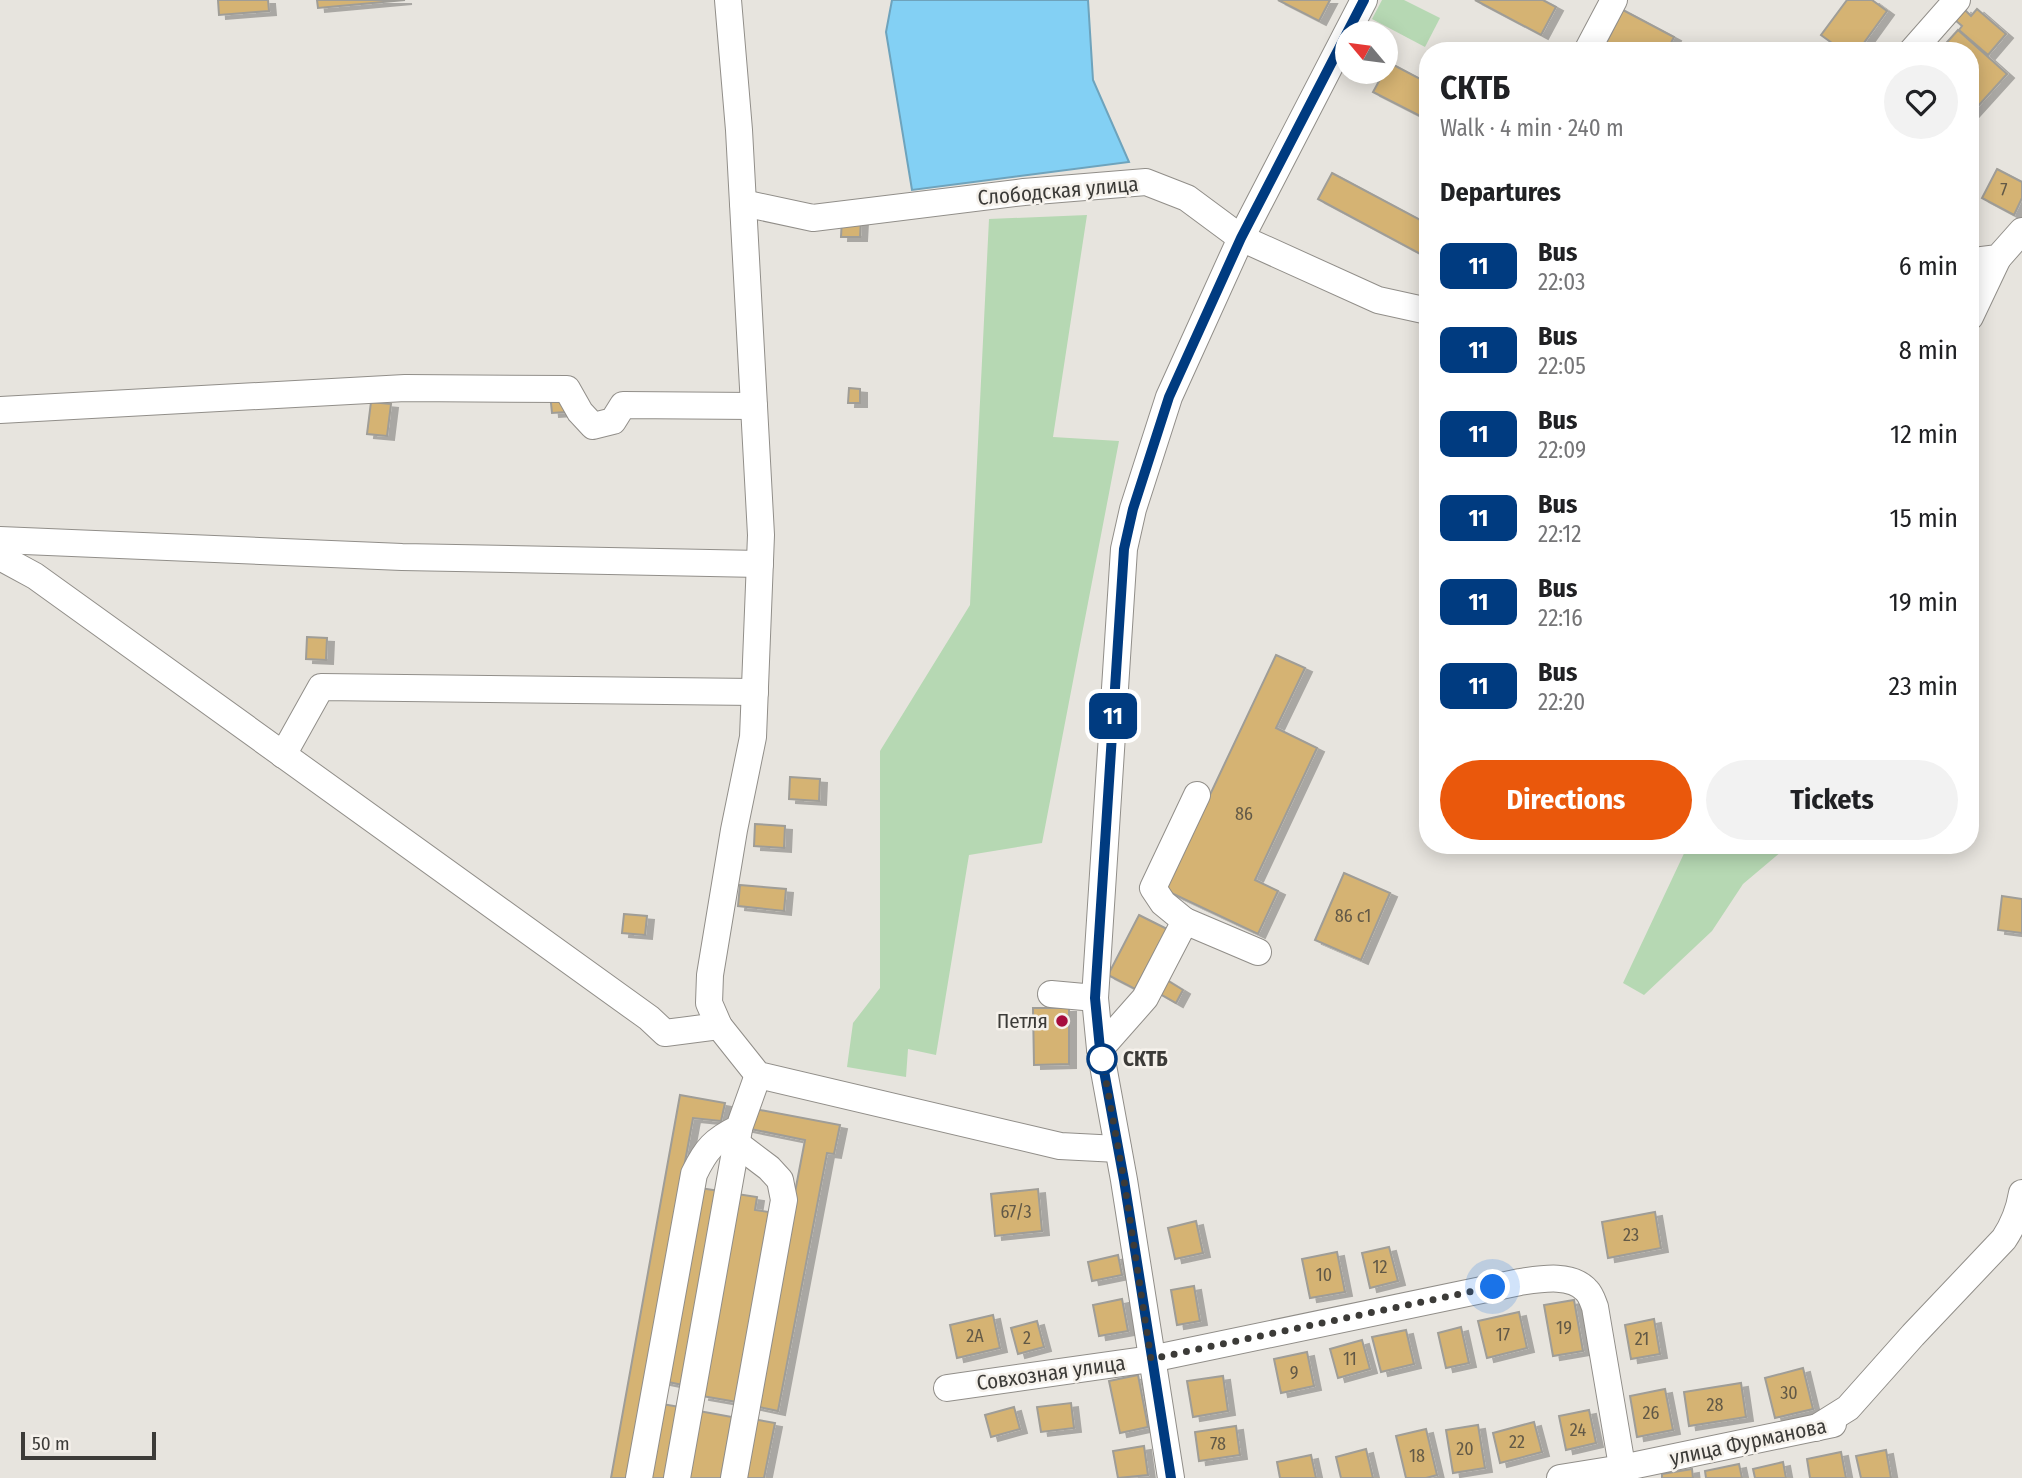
<!DOCTYPE html>
<html lang="en">
<head>
<meta charset="utf-8">
<style>
	:root { --surface:#fff; --page:#f2f2f2; --text:#202124; --muted:#757577; --accent:#ea580c }
	body { margin:0; font-family:"Fira Sans Condensed",sans-serif; background:var(--page); color:var(--text); height:100vh; display:flex; flex-direction:column; font-size:26px; white-space:nowrap }
	* { box-sizing:border-box; margin:0 }
	p { font-size:23px; color:var(--muted) }
	.icon { flex:none; width:38px; height:38px; fill:none; stroke:currentColor; stroke-width:2; stroke-linecap:round; stroke-linejoin:round }
	.map { position:relative; flex:1; overflow:hidden }
	.panel { position:absolute; left:1419px; top:42px; width:560px; height:812px; display:flex; flex-direction:column; background:var(--surface); border-radius:28px; box-shadow:0 4px 18px #0003 }
	.panel>* { flex:none }
	.badge { padding:0 14px; border-radius:10px; font-size:24px; line-height:46px }
	.needle { width:46px; rotate:299deg }
	.tools { position:absolute; left:1335px; top:21px; display:grid; gap:14px }
	.tools a { display:grid; place-items:center; width:63px; height:63px; border-radius:50%; background:var(--surface); box-shadow:0 4px 18px #0003; font-size:35px }
	.scale { position:absolute; left:21px; bottom:18px; width:135px; box-sizing:border-box; padding-left:7px; border:4px solid #3c3b38; border-top:0; font-size:19px; line-height:24px; white-space:nowrap; color:#3c3b38; -webkit-text-stroke:5px #f5f1eb; paint-order:stroke }
	.you { position:absolute; width:35px; height:35px; margin:-18px; border:5px solid #fff; border-radius:50%; background:#1a73e8; box-shadow:0 0 0 10px #1a73e833 }
	.map>.badge { position:absolute; translate:-50% -50%; box-shadow:0 0 0 4px #fff }
	h2 { padding:0 21px; font-size:26px; line-height:63px }
	.round { display:grid; place-items:center; flex:none; width:74px; height:74px; border-radius:37px; background:var(--page) }
	.headline { display:flex; align-items:center; justify-content:space-between; height:119px; padding:0 21px }
	h1 { font-size:33px; font-weight:700; line-height:52px }
	.action { display:flex; gap:14px; margin-top:auto; padding:14px 21px }
	.action a { flex:1; height:80px; border-radius:42px; background:var(--accent); color:#fff; font-size:28px; font-weight:700; line-height:80px; text-align:center }
	.action a+a { background:var(--page); color:var(--text) }
	ul { padding:0; list-style:none }
	li { display:flex; align-items:center; gap:21px; height:84px; padding:0 21px }
	li div { flex:1 }
	li b { display:block; font-size:26px }
	li em { font-style:normal }
	li .badge { min-width:77px; font-weight:700; text-align:center }
	.map>svg:first-child { display:block }
	.green { fill:#b6d8b3 }
	.water { fill:#83d0f4; stroke:#6ea3bc; stroke-width:2 }
	.building { fill:#d5b373; stroke:#9f9d97; stroke-width:2; filter:url(#shadow) }
	.lines { fill:none; stroke-linecap:round; stroke-linejoin:round }
	.minor-casing { stroke:#918e89; stroke-width:28 }
	.minor { stroke:#fff; stroke-width:26 }
	.line-casing { stroke:#fff; stroke-width:16 }
	.line { stroke:#003b80; stroke-width:10 }
	.walk { stroke:#3c3b38; stroke-width:7; stroke-dasharray:0 12.6 }
	.poi-dot { fill:#a60c3c; stroke:#f5f1eb; stroke-width:2.5 }
	.stop-dot { fill:#fff; stroke:#003b80; stroke-width:3.5 }
	.labels { text-anchor:middle; dominant-baseline:central; stroke-width:5; stroke-linejoin:round; paint-order:stroke }
	.number-label { font-size:18px; fill:#625947 }
	.street-label { font-size:21px; fill:#3c3b38; stroke:#f5f1eb }
	.poi-label { font-size:21px; fill:#3c3b38; stroke:#f5f1eb; text-anchor:end }
	.stop-label { font-size:21px; font-weight:bold; fill:#3c3b38; stroke:#f5f1eb; text-anchor:start }
</style>
</head>
<body>
<div class="map">
<svg width="2022" height="1478" viewBox="0 0 2022 1478">
	<defs>
		<filter id="shadow"><feDropShadow dx="7" dy="4" stdDeviation="0" flood-color="#0004"/></filter>
	</defs>
	<rect width="100%" height="100%" fill="#e7e4de"/>
	<!-- green -->
	<g class="green">
		<path d="M1382 0H1404L1440 18 1425 47 1372 19Z"/>
		<path d="M1087 215 1053 437 1119 441 1042 843 969 855 936 1055 908 1049 906 1077 847 1067 853 1023 880 988V751L970 605 989 219Z"/>
		<path d="M1688 845H1789L1743 884 1712 931 1644 995 1623 983Z"/>
	</g>
	<!-- water -->
	<path class="water" d="M892 0H1088L1093 80 1129 162 912 190 886 32Z"/>
	<!-- building -->
	<g class="building">
		<path d="M218 0H268L269 11 219 15Z"/>
		<path d="M317 0H405L318 8Z"/>
		<path d="M1278 0H1330L1319 21Z"/>
		<path d="M1475 0H1543L1556 7 1541 35Z"/>
		<path d="M1847 0H1872L1887 11 1858 51H1843L1821 35Z"/>
		<path d="M1964 9 1971 16 1977 9 2006 34 1988 55 1959 30 1962 26 1955 20Z"/>
		<path d="M1623 10 1674 37 1667 51H1602Z"/>
		<path d="M1958 30 2007 74 1970 115V51H1939Z"/>
		<path d="M1388 62 1428 83V120L1373 92 1384 72H1386Z"/>
		<path d="M1997 169 2022 182V198L2014 215 1982 198Z"/>
		<path d="M1332 173 1428 224V258L1318 199Z"/>
		<path d="M842 218 861 219 860 237H841Z"/>
		<path d="M849 388 860 389V403H848Z"/>
		<path d="M564 391 566 412 552 413 550 393Z"/>
		<path d="M371 402 391 404 387 436 367 434Z"/>
		<path d="M307 637 327 638 326 660 306 659Z"/>
		<path d="M1276 655 1305 668 1276 728 1317 748 1255 880 1278 891 1258 934 1165 890Z"/>
		<path d="M790 777 820 779 819 801 789 799Z"/>
		<path d="M755 824 785 826 784 848 754 846Z"/>
		<path d="M1344 873 1390 893 1361 960 1315 940Z"/>
		<path d="M740 885 786 889 784 911 738 906Z"/>
		<path d="M2002 896 2022 899V933L1998 930Z"/>
		<path d="M624 914 647 916 645 935 622 933Z"/>
		<path d="M1139 915 1167 929 1135 989 1108 975Z"/>
		<path d="M1162 977 1183 990 1176 1003 1155 991Z"/>
		<path d="M1033 1008H1069V1064L1034 1065Z"/>
		<path d="M680 1095 725 1103 721 1121 693 1118 627 1478H611Z"/>
		<path d="M750 1108 840 1125 834 1154 827 1153 778 1411 754 1406 805 1140 746 1128Z"/>
		<path d="M700 1188 720 1191 683 1385 663 1381Z"/>
		<path d="M1038 1189 1042 1231 995 1236 991 1194Z"/>
		<path d="M737 1194 757 1197 755 1210 769 1212 737 1402 702 1396Z"/>
		<path d="M1655 1212 1661 1248 1608 1258 1602 1222Z"/>
		<path d="M1196 1221 1203 1253 1175 1259 1168 1228Z"/>
		<path d="M1389 1247 1398 1281 1370 1288 1362 1253Z"/>
		<path d="M1337 1252 1345 1292 1310 1298 1302 1259Z"/>
		<path d="M1118 1255 1122 1275 1092 1281 1088 1262Z"/>
		<path d="M1194 1286 1200 1321 1177 1325 1171 1290Z"/>
		<path d="M1122 1299 1128 1331 1099 1336 1093 1305Z"/>
		<path d="M1574 1300 1583 1351 1553 1356 1544 1305Z"/>
		<path d="M1519 1312 1527 1348 1487 1358 1478 1321Z"/>
		<path d="M993 1315 1000 1348 957 1358 950 1325Z"/>
		<path d="M1654 1319 1660 1354 1631 1359 1625 1325Z"/>
		<path d="M1037 1321 1044 1347 1018 1354 1011 1328Z"/>
		<path d="M1461 1327 1469 1363 1446 1368 1438 1333Z"/>
		<path d="M1406 1330 1414 1364 1381 1372 1372 1337Z"/>
		<path d="M1362 1340 1370 1369 1338 1378 1330 1349Z"/>
		<path d="M1307 1352 1314 1386 1281 1393 1274 1359Z"/>
		<path d="M1803 1368 1813 1409 1775 1418 1765 1378Z"/>
		<path d="M1138 1375 1148 1427 1120 1433 1109 1381Z"/>
		<path d="M1223 1376 1228 1411 1193 1417 1187 1381Z"/>
		<path d="M1741 1383 1746 1417 1689 1426 1684 1392Z"/>
		<path d="M1665 1389 1673 1430 1637 1437 1630 1396Z"/>
		<path d="M1071 1403 1074 1428 1041 1432 1037 1407Z"/>
		<path d="M662 1404 680 1407 667 1478H648Z"/>
		<path d="M1014 1407 1020 1429 991 1437 985 1415Z"/>
		<path d="M1589 1410 1596 1443 1566 1450 1559 1416Z"/>
		<path d="M699 1411 732 1417 721 1478H687Z"/>
		<path d="M753 1419 775 1423 764 1478H742Z"/>
		<path d="M1534 1422 1542 1452 1500 1463 1493 1433Z"/>
		<path d="M1478 1425 1485 1468 1453 1473 1446 1430Z"/>
		<path d="M1236 1426 1240 1455 1199 1461 1195 1432Z"/>
		<path d="M1426 1429 1437 1475 1426 1478H1406L1396 1436Z"/>
		<path d="M1144 1446 1148 1475 1118 1478 1113 1451Z"/>
		<path d="M1366 1449 1373 1478H1341L1336 1457Z"/>
		<path d="M1886 1450 1891 1478H1861L1856 1456Z"/>
		<path d="M1841 1452 1846 1478H1810L1807 1459Z"/>
		<path d="M1311 1455 1316 1478H1280L1277 1462Z"/>
		<path d="M1783 1462 1786 1478H1755L1753 1469Z"/>
		<path d="M1739 1464 1742 1478H1706L1705 1471Z"/>
		<path d="M1692 1469 1693 1478H1662V1474Z"/>
	</g>
	<g class="lines">
		<defs>
			<g id="minor">
				<path d="M728 0 739 130 761 535 753 737 734 830 710 975 709 1003 719 1026 758 1075 1060 1146 1118 1149"/>
				<path d="M1587 51 1614 0"/>
				<path d="M1912 51 1957 0"/>
				<path d="M743 203 813 218 1024 192 1146 182 1187 198 1241 238 1378 300 1428 311"/>
				<path d="M1970 259 1974 261 1998 258 2022 231"/>
				<path d="M1970 317 1998 258"/>
				<path d="M0 410 405 388 567 389 580 412 593 426 613 421 623 405 754 406"/>
				<path d="M0 540 402 557 760 564"/>
				<path d="M0 557 35 576 649 1018 665 1033 719 1026"/>
				<path d="M283 755 321 687 755 692"/>
				<path d="M1185 921 1163 903 1153 888 1197 795"/>
				<path d="M1051 994 1095 998"/>
				<path d="M1100 1049 1145 998 1185 921 1258 952"/>
				<path d="M947 1388 1151 1359 1520 1282C1540 1279 1572 1273 1587 1291 1591 1295 1593 1302 1595 1307L1624 1478"/>
				<path d="M1816 1428 1848 1408 1913 1335 2004 1239C2014 1224 2019 1211 2022 1193"/>
				<path d="M639 1478 694 1174C706 1149 714 1140 739 1128L758 1075"/>
				<path d="M677 1478 739 1129"/>
				<path d="M734 1478 784 1200 780 1180 769 1168 736 1143"/>
				<path d="M1171 1478 1124 1180 1100 1049 1095 998 1124 549 1133 509 1169 397 1241 238 1364 0"/>
				<path d="M1560 1478 1622 1468 1833 1424"/>
			</g>
		</defs>
		<!-- minor casing -->
		<use href="#minor" class="minor-casing"/>
		<!-- minor -->
		<use href="#minor" class="minor"/>
	</g>
	<g class="lines">
		<defs>
			<path id="line" d="M1171 1478 1124 1180 1100 1049 1095 998 1124 549 1133 509 1169 397 1241 238 1364 0"/>
		</defs>
		<!-- line casing -->
		<use href="#line" class="line-casing"/>
		<!-- line -->
		<use href="#line" class="line"/>
		<!-- walk -->
		<path class="walk" d="M1102 1059 1124 1180 1151 1359 1493 1287"/>
	</g>
	<!-- markers -->
	<circle class="poi-dot" cx="1062" cy="1021" r="7"/>
	<circle class="stop-dot" cx="1102" cy="1059" r="14"/>
	<g class="labels">
		<!-- number labels -->
		<g class="number-label">
			<text x="2004" y="190">7</text>
			<text x="1244" y="814">86</text>
			<text x="1353" y="916">86 с1</text>
			<text x="1016" y="1212">67/3</text>
			<text x="1631" y="1235">23</text>
			<text x="1380" y="1267">12</text>
			<text x="1324" y="1275">10</text>
			<text x="1564" y="1328">19</text>
			<text x="1503" y="1335">17</text>
			<text x="975" y="1336">2А</text>
			<text x="1027" y="1338">2</text>
			<text x="1642" y="1339">21</text>
			<text x="1350" y="1359">11</text>
			<text x="1294" y="1373">9</text>
			<text x="1789" y="1393">30</text>
			<text x="1715" y="1405">28</text>
			<text x="1651" y="1413">26</text>
			<text x="1578" y="1430">24</text>
			<text x="1517" y="1442">22</text>
			<text x="1218" y="1444">78</text>
			<text x="1465" y="1449">20</text>
			<text x="1417" y="1456">18</text>
		</g>
		<!-- street labels -->
		<g class="street-label">
			<text transform="translate(1058 191) rotate(-5)">Слободская улица</text>
			<text transform="translate(1051 1373) rotate(-8)">Совхозная улица</text>
			<text transform="translate(1748 1442) rotate(-12)">улица Фурманова</text>
		</g>
		<!-- poi labels -->
		<g class="poi-label">
			<text x="1048" y="1021">Петля</text>
		</g>
		<!-- stop labels -->
		<g class="stop-label">
			<text x="1123" y="1059">СКТБ</text>
		</g>
	</g>
</svg>
<div class="tools">
<a><svg class="needle" viewBox="-14 -14 28 28"><path d="M0-13l5 13h-10z" fill="#e53935"/><path d="M0 13l5-13h-10z" fill="#757577"/></svg></a>
</div>
<div class="scale">50 m</div>
<div class="you" style="left:1493px;top:1287px"></div>
<b class="badge" style="left:1113px;top:716px;background:#003b80;color:#fff">11</b>
<section class="panel">
<div class="headline"><div><h1>СКТБ</h1><p>Walk · 4 min · 240 m</p></div><a class="round"><svg class="icon" aria-label="heart" viewBox="0 0 24 24"><path d="M12 20l-8-8c-3-5 5-10 8-4 3-6 11-1 8 4z"/></svg></a></div>
<h2>Departures</h2>
<ul>
<li><span class="badge" style="background:#003b80;color:#fff">11</span><div><b>Bus</b><p>22:03</p></div><em>6 min</em></li>
<li><span class="badge" style="background:#003b80;color:#fff">11</span><div><b>Bus</b><p>22:05</p></div><em>8 min</em></li>
<li><span class="badge" style="background:#003b80;color:#fff">11</span><div><b>Bus</b><p>22:09</p></div><em>12 min</em></li>
<li><span class="badge" style="background:#003b80;color:#fff">11</span><div><b>Bus</b><p>22:12</p></div><em>15 min</em></li>
<li><span class="badge" style="background:#003b80;color:#fff">11</span><div><b>Bus</b><p>22:16</p></div><em>19 min</em></li>
<li><span class="badge" style="background:#003b80;color:#fff">11</span><div><b>Bus</b><p>22:20</p></div><em>23 min</em></li>
</ul>
<div class="action"><a>Directions</a><a>Tickets</a></div>
</section>
</div>
</body>
</html>
